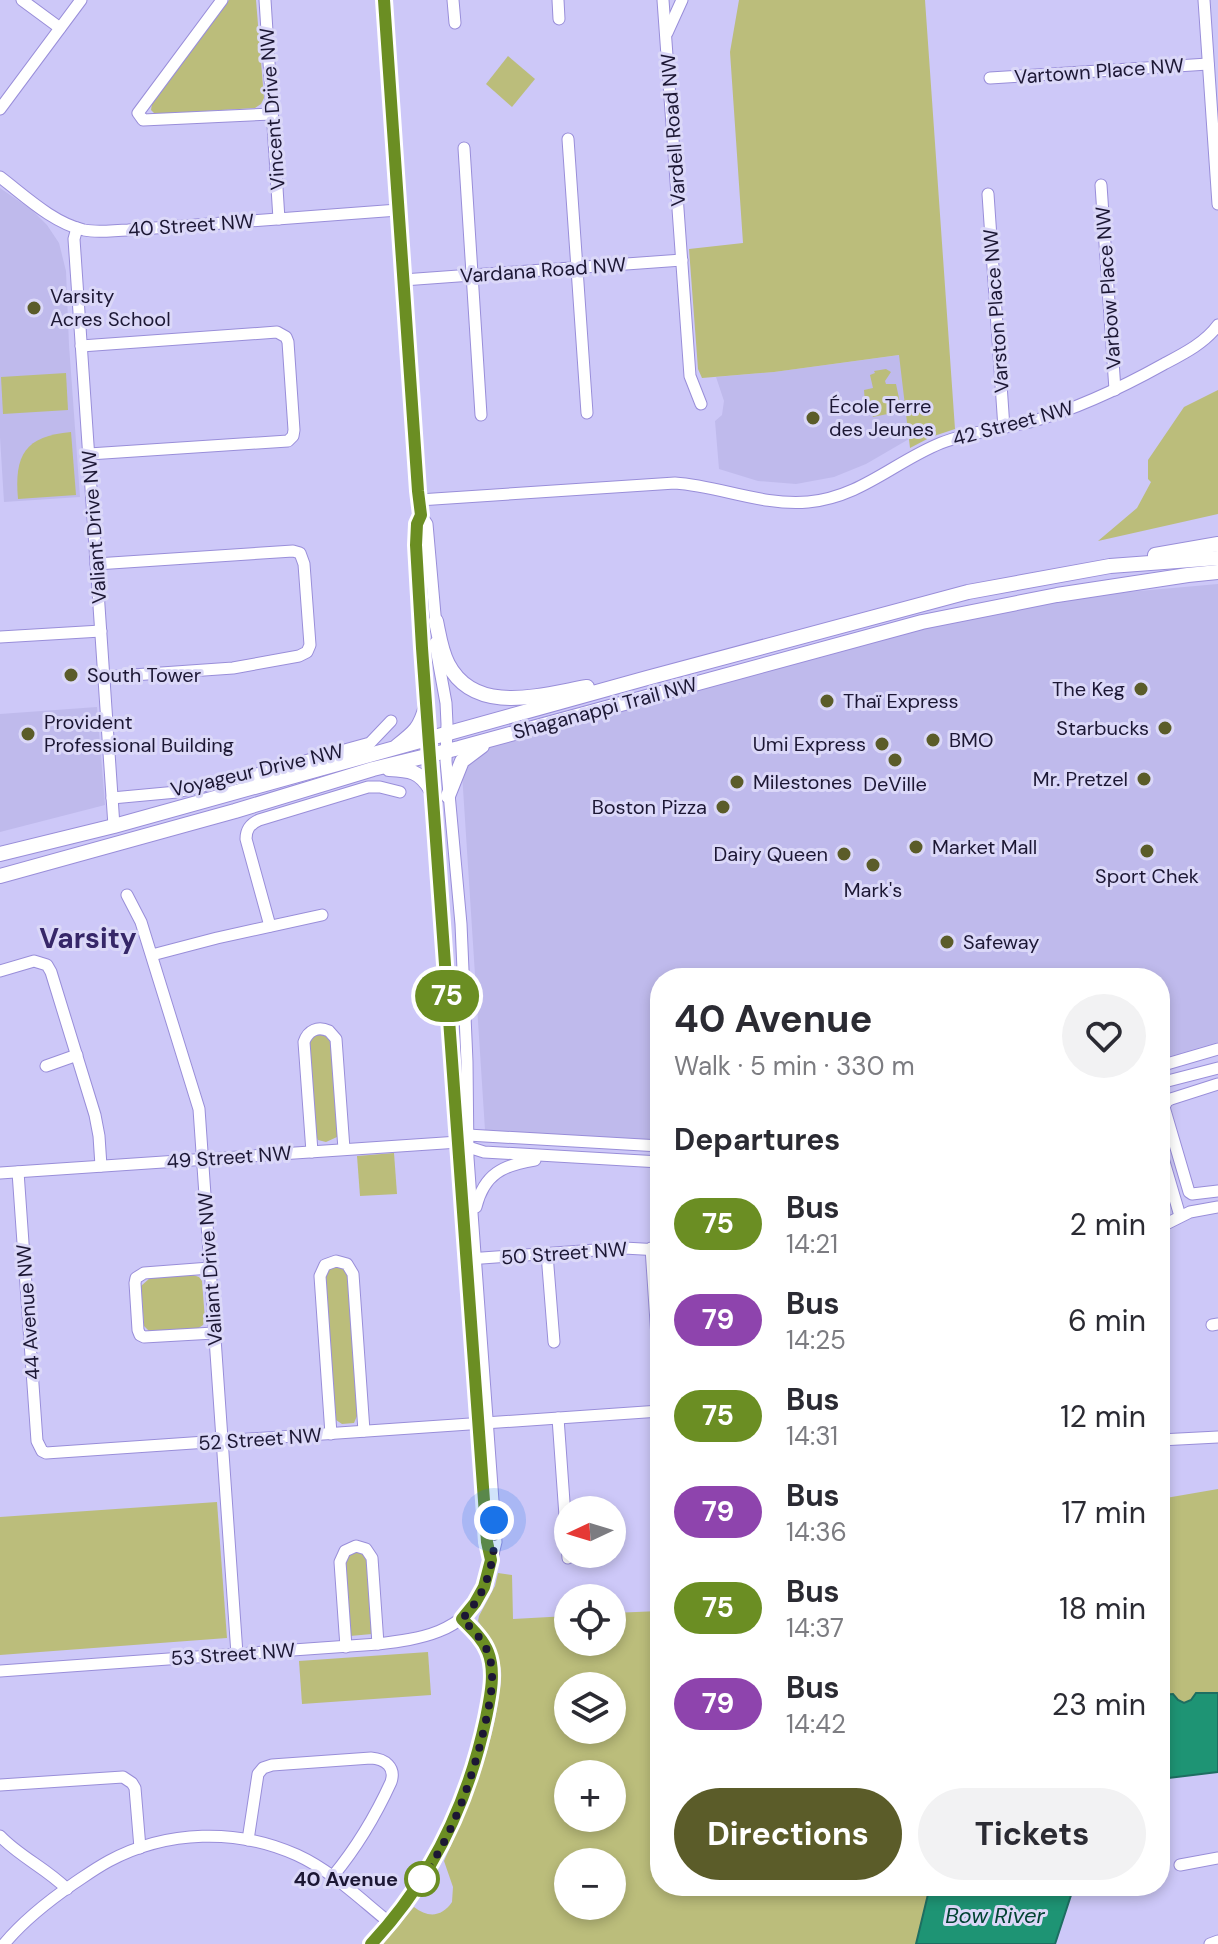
<!DOCTYPE html>
<html lang="en">
<head>
<meta charset="utf-8">
<style>
	:root { --surface:#fff; --page:#f2f2f3; --text:#2b2b33; --muted:#7c7c81; --accent:#5b5c29 }
	body { margin:0; font-family:"DM Sans",sans-serif; background:var(--page); color:var(--text); height:100vh; display:flex; flex-direction:column; font-size:30px; white-space:nowrap }
	* { box-sizing:border-box; margin:0 }
	p { font-size:26px; color:var(--muted) }
	.icon { flex:none; width:44px; height:44px; fill:none; stroke:currentColor; stroke-width:2; stroke-linecap:round; stroke-linejoin:round }
	.map { position:relative; flex:1; overflow:hidden }
	.panel { position:absolute; left:650px; top:968px; width:520px; height:928px; display:flex; flex-direction:column; background:var(--surface); border-radius:32px; box-shadow:0 4px 12px #0003 }
	.panel>* { flex:none }
	.badge { padding:0 16px; border-radius:26px; font-size:28px; line-height:52px }
	.needle { width:52px; rotate:266deg }
	.buttons { position:absolute; left:554px; top:1496px; display:grid; gap:16px }
	.buttons a { display:grid; place-items:center; width:72px; height:72px; border-radius:50%; background:var(--surface); box-shadow:0 4px 12px #0003; font-size:40px }
	.you { position:absolute; width:40px; height:40px; margin:-20px; border:6px solid #fff; border-radius:50%; background:#1a73e8; box-shadow:0 0 0 12px #1a73e833 }
	.map>.badge { position:absolute; translate:-50% -50%; box-shadow:0 0 0 4px #fff }
	h2 { padding:0 24px; font-size:30px; line-height:72px }
	.round { display:grid; place-items:center; flex:none; width:84px; height:84px; border-radius:42px; background:var(--page) }
	.head { display:flex; align-items:center; justify-content:space-between; height:136px; padding:0 24px }
	h1 { font-size:38px; font-weight:700; line-height:60px }
	.action { display:flex; gap:16px; margin-top:auto; padding:16px 24px }
	.action a { flex:1; height:92px; border-radius:48px; background:var(--accent); color:#fff; font-size:32px; font-weight:700; line-height:92px; text-align:center }
	.action a+a { background:var(--page); color:var(--text) }
	ul { padding:0; list-style:none }
	li { display:flex; align-items:center; gap:24px; height:96px; padding:0 24px }
	li div { flex:1 }
	li b { display:block; font-size:30px }
	li em { font-style:normal }
	li .badge { min-width:88px; font-weight:700; text-align:center }
	.map>svg:first-child { display:block }
	.built { fill:#bfbaec }
	.green { fill:#bbbd7b; fill-rule:evenodd }
	.water { fill:#1e9474; stroke:#1d6e61; stroke-width:2 }
	.lines { fill:none; stroke-linecap:round; stroke-linejoin:round }
	.minor-casing { stroke:#998ed9; stroke-width:13 }
	.major-casing { stroke:#998ed9; stroke-width:16 }
	.minor { stroke:#fff; stroke-width:11 }
	.major { stroke:#fff; stroke-width:14 }
	.line-casing { stroke:#fff; stroke-width:18 }
	.line { stroke:#6b8e23; stroke-width:12 }
	.walk { stroke:#1c1734; stroke-width:8; stroke-dasharray:0 14.4 }
	.poi-dot { fill:#5b5c29; stroke:#dbd8f8; stroke-width:3 }
	.stop-dot { fill:#fff; stroke:#6b8e23; stroke-width:4 }
	.labels { text-anchor:middle; dominant-baseline:central; stroke-width:6; stroke-linejoin:round; paint-order:stroke }
	.street-label { font-size:20px; fill:#1c1734; stroke:#dbd8f8 }
	.poi-label { font-size:20px; fill:#1c1734; stroke:#dbd8f8; text-anchor:start }
	.stop-label { font-size:20px; font-weight:bold; fill:#1c1734; stroke:#dbd8f8; text-anchor:end }
	.water-label { font-size:22px; font-style:italic; fill:#014332; stroke:#dbd8f8 }
	.district-label { font-size:28px; font-weight:bold; fill:#362768; stroke:#dbd8f8 }
</style>
</head>
<body>
<div class="map">
<svg width="1218" height="1944" viewBox="0 0 1218 1944">
	<rect width="100%" height="100%" fill="#cdc8f8"/>
	<!-- built -->
	<g class="built">
		<path d="M0 188 32 210 47 225 59 243 66 271 69 345 80 497 4 502 0 437Z"/>
		<path d="M900 355 909 439 866 464 834 477 796 484 758 481 719 469 715 421 722 415 724 401 716 377 774 372Z"/>
		<path d="M1218 584V1042L1160 1059V978H660V1136H656L654 1141 485 1130 462 773 485 747 952 621 1060 598Z"/>
		<path d="M97 707 105 805 0 832V714Z"/>
	</g>
	<!-- green -->
	<g class="green">
		<path d="M229 0H256L264 98 261 104 255 108 155 114 151 110 152 104Z"/>
		<path d="M739 0H925L955 429 931 437 910 448 899 355 774 372 702 378 698 369 689 249 743 243 730 52Z"/>
		<path d="M508 56 535 79 512 107 486 84Z"/>
		<path d="M886 369 891 372 885 381 886 384H896L900 403H902L904 409 902 411 873 417 870 407 865 403 864 390 873 388 870 375 875 373 874 371Z"/>
		<path d="M66 373 68 410 3 414 1 377Z"/>
		<path d="M1218 390V514L1098 541 1137 508 1151 482 1148 479V460L1184 407Z"/>
		<path d="M71 432 76 495 18 499C14 455 25 436 71 432Z"/>
		<path d="M320 1033 324 1034 331 1043 338 1134 337 1137 326 1142 318 1140 316 1136 309 1045 312 1037Z"/>
		<path d="M394 1153 397 1194 360 1196 357 1156Z"/>
		<path d="M335 1267 343 1268 348 1276 357 1416 354 1423 342 1424 336 1420 325 1277 328 1270Z"/>
		<path d="M193 1275 199 1277 202 1281 205 1320 203 1325 197 1329 155 1332 149 1331 144 1326 141 1286 150 1278Z"/>
		<path d="M1218 1489V1693H1196L1191 1700 1184 1703 1178 1700 1172 1694 1160 1695V1499Z"/>
		<path d="M217 1502 227 1638 0 1655V1517Z"/>
		<path d="M351 1552 362 1553 367 1562 372 1634 350 1636 345 1563Z"/>
		<path d="M498 1573 512 1575 513 1619 568 1616V1642H612V1613L660 1611V1886H930L916 1944H383L414 1907C428 1918 442 1917 452 1902L453 1887 444 1861C466 1811 490 1757 498 1702 499 1692 502 1682 501 1671 498 1651 489 1637 478 1621L479 1616 495 1586ZM568 1686H612V1730H568ZM568 1774H612V1818H568ZM568 1862H612V1906H568Z"/>
		<path d="M428 1652 431 1695 302 1704 299 1661Z"/>
	</g>
	<!-- water -->
	<g class="water">
		<path d="M1196 1693H1218V1772L1160 1779V1695L1173 1694 1178 1700 1184 1703 1191 1700Z"/>
		<path d="M930 1886H1074L1055 1944H916Z"/>
	</g>
	<g class="lines">
		<defs>
			<g id="minor">
				<path d="M22 0 60 28"/>
				<path d="M222 0 138 113 143 120 272 114"/>
				<path d="M265 0 279 219"/>
				<path d="M384 0 418 491 421 515 427 524 436 626"/>
				<path d="M453 0 455 23"/>
				<path d="M558 0 559 19"/>
				<path d="M663 0 690 376 701 404"/>
				<path d="M1204 0 1218 204"/>
				<path d="M667 33 682 0"/>
				<path d="M990 78 1208 64"/>
				<path d="M0 109 81 0"/>
				<path d="M568 139 587 413"/>
				<path d="M464 148 481 415"/>
				<path d="M0 177C25 196 53 223 84 230 99 233 114 230 128 230L398 210"/>
				<path d="M1101 185 1115 390"/>
				<path d="M988 194 1004 428"/>
				<path d="M77 228 74 239 114 826"/>
				<path d="M403 280 682 260"/>
				<path d="M81 346 277 332 286 337 288 342 294 430 293 436 288 441 89 454"/>
				<path d="M419 500 675 483C720 486 762 506 808 502 861 497 894 462 941 443 969 432 1000 429 1030 422 1077 409 1121 388 1164 364 1183 354 1205 343 1218 325"/>
				<path d="M421 515 417 524 419 603 430 765 472 1323"/>
				<path d="M96 564 293 551 300 553 304 564 310 645 307 652 299 656 233 668 104 677"/>
				<path d="M0 637 101 631"/>
				<path d="M112 798 177 792 265 772 370 743 391 721"/>
				<path d="M127 895 141 922 199 1109 237 1654"/>
				<path d="M270 926 246 839C246 829 250 824 259 820L368 787H380L400 792"/>
				<path d="M152 955 217 938 322 915"/>
				<path d="M0 971 34 961 47 965 51 972 95 1115 99 1136 101 1166"/>
				<path d="M46 1066 77 1055"/>
				<path d="M1160 1066 1218 1049"/>
				<path d="M1160 1083 1218 1068"/>
				<path d="M1218 1084 1171 1099 1167 1101 1164 1107 1189 1192 1192 1194 1218 1191"/>
				<path d="M465 1146 484 1152 660 1162"/>
				<path d="M1160 1148 1180 1216"/>
				<path d="M312 1152 304 1042C308 1030 318 1026 329 1031L336 1039 344 1149"/>
				<path d="M18 1172 37 1441 42 1451 46 1453 660 1411"/>
				<path d="M0 1173 444 1143 458 1142 468 1135 660 1146"/>
				<path d="M476 1207C484 1174 503 1165 535 1160"/>
				<path d="M1160 1227 1190 1212 1218 1207"/>
				<path d="M651 1248 657 1337"/>
				<path d="M547 1254 554 1342"/>
				<path d="M468 1259 624 1248 660 1250"/>
				<path d="M210 1268 144 1273 136 1278 135 1283 138 1330 140 1335 144 1337 214 1333"/>
				<path d="M1212 1325 1218 1324"/>
				<path d="M474 1344 487 1542 491 1558"/>
				<path d="M558 1418 568 1558"/>
				<path d="M331 1434 320 1276 325 1265 336 1261 347 1264 353 1274 364 1431"/>
				<path d="M1160 1440 1218 1437"/>
				<path d="M346 1647 340 1562 345 1551 356 1546 366 1549 372 1558 378 1644"/>
				<path d="M0 1671 378 1644C419 1639 464 1633 483 1590 489 1575 492 1558 496 1542L468 1158 467 1062 461 924 446 761 447 724 446 703 435 643"/>
				<path d="M0 1785 123 1777 132 1783 135 1788 140 1848"/>
				<path d="M0 1836C20 1857 46 1868 67 1889"/>
				<path d="M248 1840 258 1774 263 1768 272 1765 371 1758C385 1759 396 1767 391 1782 375 1817 357 1847 333 1876"/>
				<path d="M1180 1865 1218 1858"/>
				<path d="M4 1944C24 1920 47 1902 73 1884 85 1876 96 1868 109 1861 167 1830 237 1828 297 1855 332 1871 360 1899 390 1923"/>
				<path d="M371 1944C429 1883 468 1806 485 1724 489 1705 494 1684 491 1664 489 1645 475 1631 462 1619"/>
				<path d="M1210 1944 1218 1941"/>
			</g>
			<g id="major">
				<path d="M1155 555 1218 544"/>
				<path d="M436 621C439 635 441 651 448 664 475 716 541 695 587 687"/>
				<path d="M397 746C415 732 420 728 426 706"/>
				<path d="M389 769C410 770 420 771 431 790"/>
				<path d="M448 796 462 761 482 746"/>
				<path d="M0 854 114 826 647 678 968 592 1110 566 1218 558"/>
				<path d="M0 876 235 811 373 769 459 748 922 622 1057 595 1188 575 1218 572"/>
			</g>
		</defs>
		<!-- minor casing -->
		<use href="#minor" class="minor-casing"/>
		<!-- major casing -->
		<use href="#major" class="major-casing"/>
		<!-- minor -->
		<use href="#minor" class="minor"/>
		<!-- major -->
		<use href="#major" class="major"/>
	</g>
	<g class="lines">
		<defs>
			<path id="line" d="M371 1944C431 1880 468 1803 486 1718 490 1698 496 1672 488 1652 483 1639 472 1629 462 1619L475 1603 484 1587 491 1560 487 1542 422 648 416 545 417 524 421 515 418 491 384 0"/>
		</defs>
		<!-- line casing -->
		<use href="#line" class="line-casing"/>
		<!-- line -->
		<use href="#line" class="line"/>
		<!-- walk -->
		<path class="walk" d="M422 1879C454 1833 474 1775 486 1720 490 1701 495 1678 490 1659 486 1642 473 1630 462 1619 488 1593 497 1556 494 1520"/>
	</g>
	<!-- markers -->
	<g class="poi-dot">
		<circle cx="34" cy="308" r="8"/>
		<circle cx="813" cy="418" r="8"/>
		<circle cx="71" cy="675" r="8"/>
		<circle cx="1141" cy="689" r="8"/>
		<circle cx="827" cy="701" r="8"/>
		<circle cx="1165" cy="728" r="8"/>
		<circle cx="28" cy="734" r="8"/>
		<circle cx="933" cy="740" r="8"/>
		<circle cx="882" cy="744" r="8"/>
		<circle cx="895" cy="760" r="8"/>
		<circle cx="1144" cy="779" r="8"/>
		<circle cx="737" cy="782" r="8"/>
		<circle cx="723" cy="807" r="8"/>
		<circle cx="916" cy="847" r="8"/>
		<circle cx="1147" cy="851" r="8"/>
		<circle cx="844" cy="854" r="8"/>
		<circle cx="873" cy="865" r="8"/>
		<circle cx="947" cy="942" r="8"/>
	</g>
	<circle class="stop-dot" cx="422" cy="1879" r="16"/>
	<g class="labels">
		<!-- street labels -->
		<g class="street-label">
			<text transform="translate(1099 71) rotate(-4)">Vartown Place NW</text>
			<text transform="translate(272 109) rotate(-94)">Vincent Drive NW</text>
			<text transform="translate(673 130) rotate(-94)">Vardell Road NW</text>
			<text transform="translate(191 225) rotate(-4)">40 Street NW</text>
			<text transform="translate(543 270) rotate(-4)">Vardana Road NW</text>
			<text transform="translate(1108 288) rotate(-94)">Varbow Place NW</text>
			<text transform="translate(996 311) rotate(-94)">Varston Place NW</text>
			<text transform="translate(1013 423) rotate(-15)">42 Street NW</text>
			<text transform="translate(94 527) rotate(-94)">Valiant Drive NW</text>
			<text transform="translate(605 708) rotate(-15)">Shaganappi Trail NW</text>
			<text transform="translate(257 770) rotate(-13)">Voyageur Drive NW</text>
			<text transform="translate(229 1157) rotate(-4)">49 Street NW</text>
			<text transform="translate(564 1253) rotate(-4)">50 Street NW</text>
			<text transform="translate(210 1269) rotate(-94)">Valiant Drive NW</text>
			<text transform="translate(28 1312) rotate(-94)">44 Avenue NW</text>
			<text transform="translate(260 1439) rotate(-4)">52 Street NW</text>
			<text transform="translate(233 1654) rotate(-4)">53 Street NW</text>
		</g>
		<!-- poi labels -->
		<g class="poi-label">
			<text x="50" y="296">Varsity<tspan x="50" dy="23">Acres School</tspan></text>
			<text x="829" y="406">École Terre<tspan x="829" dy="23">des Jeunes</tspan></text>
			<text x="87" y="675">South Tower</text>
			<text x="1125" y="689" text-anchor="end">The Keg</text>
			<text x="843" y="701">Thaï Express</text>
			<text x="44" y="722">Provident<tspan x="44" dy="23">Professional Building</tspan></text>
			<text x="1149" y="728" text-anchor="end">Starbucks</text>
			<text x="949" y="740">BMO</text>
			<text x="866" y="744" text-anchor="end">Umi Express</text>
			<text x="1128" y="779" text-anchor="end">Mr. Pretzel</text>
			<text x="753" y="782">Milestones</text>
			<text x="895" y="784" text-anchor="middle">DeVille</text>
			<text x="707" y="807" text-anchor="end">Boston Pizza</text>
			<text x="932" y="847">Market Mall</text>
			<text x="828" y="854" text-anchor="end">Dairy Queen</text>
			<text x="1147" y="876" text-anchor="middle">Sport Chek</text>
			<text x="873" y="890" text-anchor="middle">Mark's</text>
			<text x="963" y="942">Safeway</text>
		</g>
		<!-- stop labels -->
		<g class="stop-label">
			<text x="398" y="1879">40 Avenue</text>
		</g>
		<!-- water labels -->
		<g class="water-label">
			<text x="995" y="1915">Bow River</text>
		</g>
		<!-- district labels -->
		<g class="district-label">
			<text x="88" y="938">Varsity</text>
		</g>
	</g>
</svg>
<div class="buttons">
<a><svg class="needle" viewBox="-14 -14 28 28"><path d="M0-13l5 13h-10z" fill="#e53935"/><path d="M0 13l5-13h-10z" fill="#7c7c81"/></svg></a>
<a><svg class="icon" aria-label="locate" viewBox="0 0 24 24"><circle cx="12" cy="12" r="6"/><path d="M12 2v4M12 18v4M2 12h4M18 12h4"/></svg></a>
<a><svg class="icon" aria-label="layers" viewBox="0 0 24 24"><path d="M12 4l9 5-9 5-9-5zM3 14l9 5 9-5"/></svg></a>
<a>+</a>
<a>−</a>
</div>
<div class="you" style="left:494px;top:1520px"></div>
<b class="badge" style="left:447px;top:996px;background:#6b8e23;color:#fff">75</b>
<section class="panel">
<div class="head"><div><h1>40 Avenue</h1><p>Walk · 5 min · 330 m</p></div><a class="round"><svg class="icon" aria-label="heart" viewBox="0 0 24 24"><path d="M12 20l-8-8c-3-5 5-10 8-4 3-6 11-1 8 4z"/></svg></a></div>
<h2>Departures</h2>
<ul>
<li><span class="badge" style="background:#6b8e23;color:#fff">75</span><div><b>Bus</b><p>14:21</p></div><em>2 min</em></li>
<li><span class="badge" style="background:#8e44ad;color:#fff">79</span><div><b>Bus</b><p>14:25</p></div><em>6 min</em></li>
<li><span class="badge" style="background:#6b8e23;color:#fff">75</span><div><b>Bus</b><p>14:31</p></div><em>12 min</em></li>
<li><span class="badge" style="background:#8e44ad;color:#fff">79</span><div><b>Bus</b><p>14:36</p></div><em>17 min</em></li>
<li><span class="badge" style="background:#6b8e23;color:#fff">75</span><div><b>Bus</b><p>14:37</p></div><em>18 min</em></li>
<li><span class="badge" style="background:#8e44ad;color:#fff">79</span><div><b>Bus</b><p>14:42</p></div><em>23 min</em></li>
</ul>
<div class="action"><a>Directions</a><a>Tickets</a></div>
</section>
</div>
</body>
</html>
